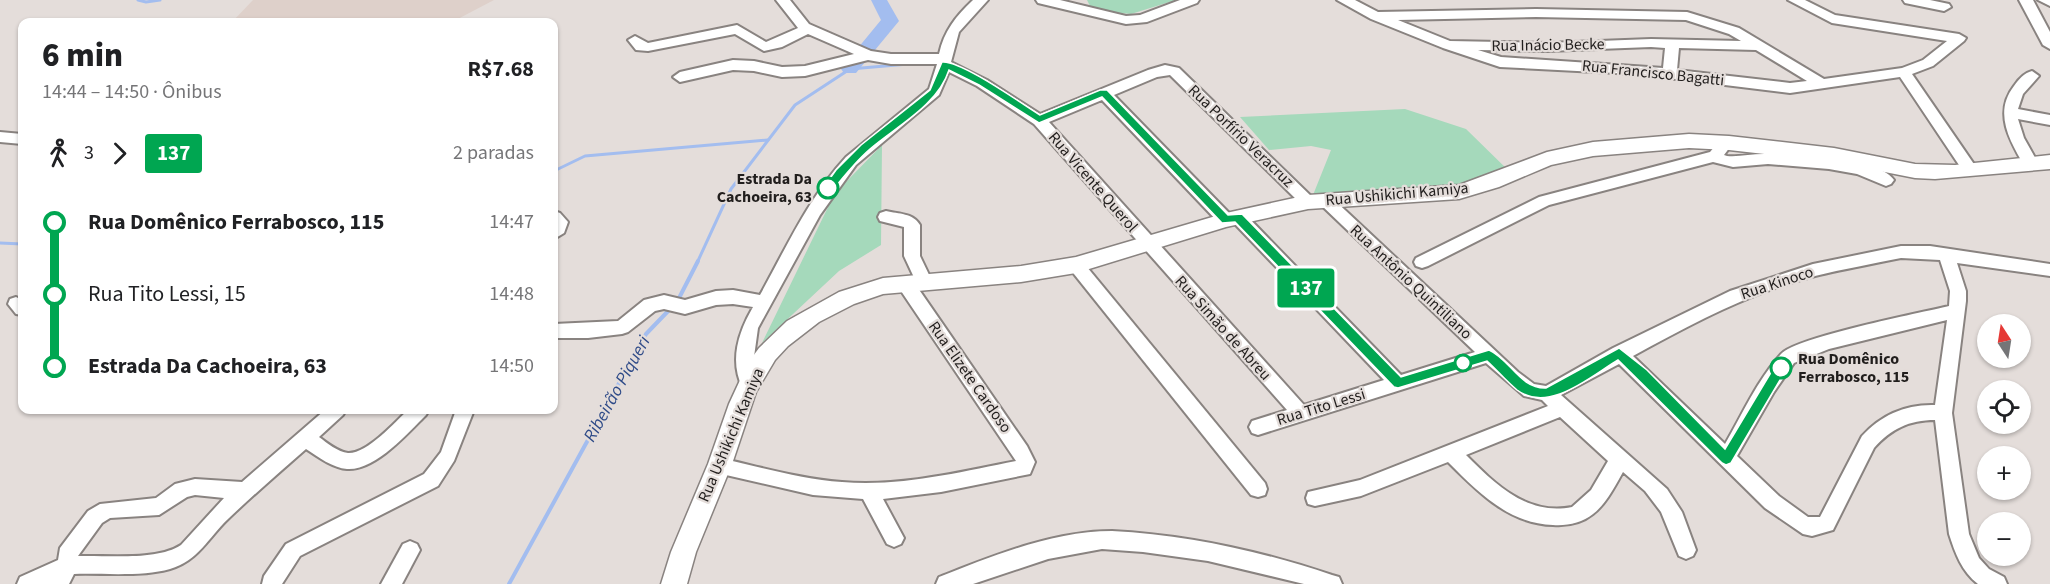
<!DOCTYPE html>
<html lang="pt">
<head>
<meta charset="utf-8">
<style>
	:root { --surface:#fff; --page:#f6f6f6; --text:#202124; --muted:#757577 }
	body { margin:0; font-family:"Source Sans 3",sans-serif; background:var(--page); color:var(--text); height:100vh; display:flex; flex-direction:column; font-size:22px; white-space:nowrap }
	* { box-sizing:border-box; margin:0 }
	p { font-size:20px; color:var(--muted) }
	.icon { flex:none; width:33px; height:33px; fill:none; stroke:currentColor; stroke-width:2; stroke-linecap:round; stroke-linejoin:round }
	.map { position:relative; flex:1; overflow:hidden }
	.panel { position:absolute; left:18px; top:18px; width:540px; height:396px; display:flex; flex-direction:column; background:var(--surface); border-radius:12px; box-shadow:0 2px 4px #0004 }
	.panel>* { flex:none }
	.badge { padding:0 12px; border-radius:4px; font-size:21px; line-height:39px }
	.needle { width:39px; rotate:348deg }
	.controls { position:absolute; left:1977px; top:314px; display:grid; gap:12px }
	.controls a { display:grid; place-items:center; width:54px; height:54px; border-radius:50%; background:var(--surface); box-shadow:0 2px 4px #0004; font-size:30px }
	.map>.badge { position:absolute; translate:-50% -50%; box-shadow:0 0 0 3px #fff }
	.legs { display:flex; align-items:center; gap:9px; height:66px; padding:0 24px; font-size:20px }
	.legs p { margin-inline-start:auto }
	.summary { display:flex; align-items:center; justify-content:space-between; height:102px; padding:0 24px }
	h1 { font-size:33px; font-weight:800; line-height:45px }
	ul { padding:0 24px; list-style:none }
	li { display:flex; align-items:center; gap:21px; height:72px; font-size:22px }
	li i { display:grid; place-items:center; width:9px; height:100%; margin:0 8px; background:currentColor }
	li i::after { content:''; width:15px; height:15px; margin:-8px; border:4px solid; border-radius:50%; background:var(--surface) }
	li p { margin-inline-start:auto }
	li:first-child i { background:linear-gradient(#0000 50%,currentColor 0) }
	li:last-child i { background:linear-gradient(currentColor 50%,#0000 0) }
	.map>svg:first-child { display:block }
	.built { fill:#ded0ca }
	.green { fill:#a5d9bb }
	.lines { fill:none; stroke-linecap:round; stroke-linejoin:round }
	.stream-far1 { stroke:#a3bdef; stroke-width:3 }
	.stream { stroke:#a3bdef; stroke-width:4 }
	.river { fill:#a3bdef; fill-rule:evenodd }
	.minor-casing { stroke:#898380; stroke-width:4 }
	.major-casing { stroke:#898380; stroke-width:3 }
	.minor { fill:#fff; fill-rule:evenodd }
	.major { fill:#fff; fill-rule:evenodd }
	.line-1 { fill:#00a651; stroke:#fff; stroke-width:1.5 }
	.stop-1-dot { fill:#fff; stroke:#00a651; stroke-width:3 }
	.labels { text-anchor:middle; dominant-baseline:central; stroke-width:4.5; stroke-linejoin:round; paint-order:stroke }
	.street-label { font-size:16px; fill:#211e1d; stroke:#e4ddda }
	.stop-label { font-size:16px; font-weight:bold; fill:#211e1d; stroke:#e4ddda; text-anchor:end }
	.water-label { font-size:18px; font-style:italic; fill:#2f4b88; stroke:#e4ddda }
</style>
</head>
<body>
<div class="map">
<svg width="2050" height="584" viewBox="0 0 2050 584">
	<rect width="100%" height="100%" fill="#e4ddda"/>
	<!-- built -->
	<path class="built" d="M253 0H494L452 22H232Z"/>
	<!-- green -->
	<g class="green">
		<path d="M1087 0H1176L1131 14 1092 10Z"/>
		<path d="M1405 109 1466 129 1512 174 1447 188 1313 195 1331 150 1311 146 1269 150 1240 117Z"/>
		<path d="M882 145 881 245 839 271 762 343 831 201 846 182Z"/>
	</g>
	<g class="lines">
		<!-- stream-far1 -->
		<g class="stream-far1">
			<path d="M138 0 146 2 160 0"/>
			<path d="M554 171 585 156 768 140"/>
			<path d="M0 243 22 244"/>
			<path d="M697 263 731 189 795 105 850 69 920 63"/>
		</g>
		<!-- stream -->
		<g class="stream">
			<path d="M677 302 698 261"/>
			<path d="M509 584 646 334 672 307"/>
		</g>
		<!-- river -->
		<path class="river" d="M871 0H887L899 21 856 73H844L841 69 844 65 881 20Z"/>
		<defs>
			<g id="minor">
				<path d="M776 0H790L809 24 871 51 891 54H939C944 31 956 16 973 0H988L959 32 951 62 987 80 1040 114 1148 70 1165 65 1179 68 1313 198 1316 202 1313 206H1303L1170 75 1157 77 1114 95 1231 215 1238 211 1244 213 1401 375 1475 352 1320 204 1317 200 1320 196H1330L1518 372 1534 384 1546 386 1613 348 1730 291 1813 264 1901 246H1930L2050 264V276L1957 263 1966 291V301L1952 413 1969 534 1979 558 1989 569 2004 577 2007 584H1978C1962 572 1955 553 1949 534L1935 420C1909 420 1891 429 1874 448L1833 530 1812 536 1803 534 1765 508 1619 364 1561 395 1667 489 1682 512 1696 550 1693 556 1686 559 1679 556 1661 512 1645 491 1623 472C1615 486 1606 504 1593 514 1582 523 1567 526 1553 525 1509 524 1478 492 1448 462L1361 496 1315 506 1308 504 1306 498 1308 492 1360 480 1548 406 1542 400 1524 396 1486 363 1258 435 1252 433 1249 427 1252 421 1287 410 1034 124 977 86 949 72 939 95 856 165 820 215 758 328 753 364 758 384 755 389 749 391 743 389C729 361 738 333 753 307L733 304 716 305 685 314 664 309 655 311 628 332 622 334 588 338H554V324L618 321 644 300 664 295 685 300 716 291 733 290 760 295C786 248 809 197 846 157L929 89 937 64H891L868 60 805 76 782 77 754 71 733 70 680 82 673 77 680 72 733 60 754 61 782 67 805 66 854 54 808 34 782 47 764 51 735 34 648 51 636 50 628 40 635 36 648 43 737 25 766 42 798 28ZM1102 100 1220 224 1226 226 1233 222 1384 380 1304 405 1049 122ZM1901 258 1940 260 1950 291 1949 306C1920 313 1797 337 1781 354 1758 379 1742 415 1725 444L1633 356C1691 324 1751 292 1815 276 1843 269 1872 264 1901 258ZM1947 320 1935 405C1906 404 1881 415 1862 436L1820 517H1808L1779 496 1737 456 1774 392 1794 363 1829 349ZM1560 417 1608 461 1591 490 1572 507C1527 516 1495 484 1466 455Z"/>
				<path d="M1036 0H1060L1126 16 1140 15 1180 0H1199L1197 3 1147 22 1126 24 1038 3Z"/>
				<path d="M1337 0H1355L1378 12 1536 9 1687 12 1739 28 1824 79 1902 68 1923 60 1947 41 1832 23 1788 0H1805L1835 15 1959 34 1966 38 1964 41 1933 66 1912 74 1978 170 1975 174H1965L1900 77 1790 93 1635 74 1500 67 1443 48 1371 19ZM1536 17 1686 20 1729 34 1741 41 1651 39 1547 43 1450 41 1398 20ZM1651 47 1665 48 1663 68 1501 57 1478 50 1547 51ZM1679 48 1756 50 1807 81 1790 83 1677 70Z"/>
				<path d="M1903 0H1930L1949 4 1951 7 1944 11 1905 3Z"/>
				<path d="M2019 0H2033L2050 32V49L2043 45Z"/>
				<path d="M2038 0H2050V6Z"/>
				<path d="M2032 71 2039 76 2023 94 2018 109 2050 115V125L2018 119 2024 138 2038 163 2035 167H2025C2010 141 1993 113 2014 86 2018 80 2024 73 2032 71Z"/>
				<path d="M0 132 22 134V144L0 142Z"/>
				<path d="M1726 138 1733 143 1724 155 1727 156C1739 157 1751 154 1764 154 1789 153 1881 158 1894 180L1891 184 1886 186 1857 174 1829 169 1768 164 1733 167 1713 162 1549 205 1428 266 1422 268 1416 266 1414 262 1416 258 1539 197 1710 152 1721 139Z"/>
				<path d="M554 211 560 213 568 222 564 233 554 239Z"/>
				<path d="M886 211C899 214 913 213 920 225V256L932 281 930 286 924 287 918 286 904 256V227L880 221 878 217 880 213Z"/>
				<path d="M1076 259 1082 261 1265 483 1267 489 1265 495 1258 497 1251 495 1070 269 1068 265 1070 261Z"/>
				<path d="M905 277 911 278 1027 446 1035 462 1030 474 941 492 883 499 904 538 901 544 894 547 887 544 863 499 813 495 713 472 711 466 713 460 720 458C760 467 801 479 842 482 900 487 960 472 1016 461L899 288 897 283 899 278Z"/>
				<path d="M16 297 22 300V315L16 314 8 304 10 299Z"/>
				<path d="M325 410H346L343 415 319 437C327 443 338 452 348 453 367 454 395 422 408 410H429L426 415C408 433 375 471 347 469 333 468 318 457 306 449 280 472 253 495 228 519 208 538 198 561 170 569 143 577 102 573 74 574L69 584H17L20 577 58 560 60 548 88 511 100 504 156 498 175 484 195 479 242 482ZM195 495 224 498 181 545C157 561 107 555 78 556L102 523 110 518 159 515 187 497Z"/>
				<path d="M456 410H474L454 461 438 486 300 556 282 584H262L264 576 286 544 424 474 441 452Z"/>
				<path d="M1112 531C1187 535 1261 551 1332 575L1339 577 1342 584H1304L1208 561 1143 552 1102 549 1048 559 973 584H936L939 577C993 556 1053 531 1112 531Z"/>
				<path d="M410 541 417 544 420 550 402 584H381L403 544Z"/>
			</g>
			<path id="major" d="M1689 134 1729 136 1834 148 1915 164 1955 165 2050 155V169L1935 179 1915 178 1834 162 1729 150 1689 148 1593 156 1551 165 1499 187 1459 199 1308 209 1226 227 1076 273 1021 282 883 294 854 304 819 322 788 346 775 360 756 392 732 464 696 552 687 584H661L671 552 708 464 729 404 748 363 759 348 787 321 839 292 883 278 1021 266 1076 257 1226 213 1308 195 1459 185 1547 152 1593 142Z"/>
		</defs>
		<!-- minor casing -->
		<use href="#minor" class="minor-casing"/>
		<!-- major casing -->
		<use href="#major" class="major-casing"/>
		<!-- minor -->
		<use href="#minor" class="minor"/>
		<!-- major -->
		<use href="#major" class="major"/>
	</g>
	<!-- line-1 -->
	<path class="line-1" d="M942 62C961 60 1022 104 1040 115L1100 90H1107L1228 215 1242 214 1401 377 1489 350C1510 359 1520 389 1546 388L1619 348 1647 370 1725 449 1776 364H1785L1787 368 1731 463 1726 465 1722 463 1618 360C1591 376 1549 414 1517 390 1506 381 1497 370 1487 361L1398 388 1394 387 1235 222 1222 223 1102 97 1039 123 979 85 949 70C938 105 897 126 870 149 856 161 844 176 832 191H825L823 188 836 170 861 145 930 90Z"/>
	<!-- markers -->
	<g class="stop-1-dot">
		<circle cx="828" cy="188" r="10"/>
		<circle cx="1463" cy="363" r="8"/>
		<circle cx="1781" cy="368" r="10"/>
	</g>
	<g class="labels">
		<!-- street labels -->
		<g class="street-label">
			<text transform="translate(1548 45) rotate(-1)">Rua Inácio Becke</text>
			<text transform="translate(1653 73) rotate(6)">Rua Francisco Bagatti</text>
			<text transform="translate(1241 136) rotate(44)">Rua Porfírio Veracruz</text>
			<text transform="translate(1093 182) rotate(49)">Rua Vicente Querol</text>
			<text transform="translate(1397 194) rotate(-5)">Rua Ushikichi Kamiya</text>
			<text transform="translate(1411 282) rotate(43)">Rua Antônio Quintiliano</text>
			<text transform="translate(1777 283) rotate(-18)">Rua Kinoco</text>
			<text transform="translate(1223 328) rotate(48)">Rua Simão de Abreu</text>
			<text transform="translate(970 377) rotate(55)">Rua Elizete Cardoso</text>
			<text transform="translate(1321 407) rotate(-17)">Rua Tito Lessi</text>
			<text transform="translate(731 435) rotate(-67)">Rua Ushikichi Kamiya</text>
		</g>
		<!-- stop labels -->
		<g class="stop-label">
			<text x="812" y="179">Estrada Da<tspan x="812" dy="18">Cachoeira, 63</tspan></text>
			<text x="1798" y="359" text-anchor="start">Rua Domênico<tspan x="1798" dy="18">Ferrabosco, 115</tspan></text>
		</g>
		<!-- water labels -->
		<g class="water-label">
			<text transform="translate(617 389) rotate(-61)">Ribeirão Piqueri</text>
		</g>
	</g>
</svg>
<div class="controls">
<a><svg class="needle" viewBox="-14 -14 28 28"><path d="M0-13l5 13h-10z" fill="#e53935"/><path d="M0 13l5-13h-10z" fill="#757577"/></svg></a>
<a><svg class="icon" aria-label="locate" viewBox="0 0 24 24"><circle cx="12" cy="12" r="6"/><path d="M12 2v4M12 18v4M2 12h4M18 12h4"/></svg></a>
<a>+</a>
<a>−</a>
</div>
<b class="badge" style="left:1306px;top:288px;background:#00a651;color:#fff">137</b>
<section class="panel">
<div class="summary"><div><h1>6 min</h1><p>14:44 – 14:50 · Ônibus</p></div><b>R$7.68</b></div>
<div class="legs"><svg class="icon" aria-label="walk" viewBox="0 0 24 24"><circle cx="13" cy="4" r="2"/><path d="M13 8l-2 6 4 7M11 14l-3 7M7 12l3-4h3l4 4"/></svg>3<svg class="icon" aria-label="forward" viewBox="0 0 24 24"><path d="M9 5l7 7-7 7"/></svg><b class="badge" style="background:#00a651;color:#fff">137</b><p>2 paradas</p></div>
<ul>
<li><i style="color:#00a651"></i><b>Rua Domênico Ferrabosco, 115</b><p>14:47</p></li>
<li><i style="color:#00a651"></i><span>Rua Tito Lessi, 15</span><p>14:48</p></li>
<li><i style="color:#00a651"></i><b>Estrada Da Cachoeira, 63</b><p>14:50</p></li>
</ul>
</section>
</div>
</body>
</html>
